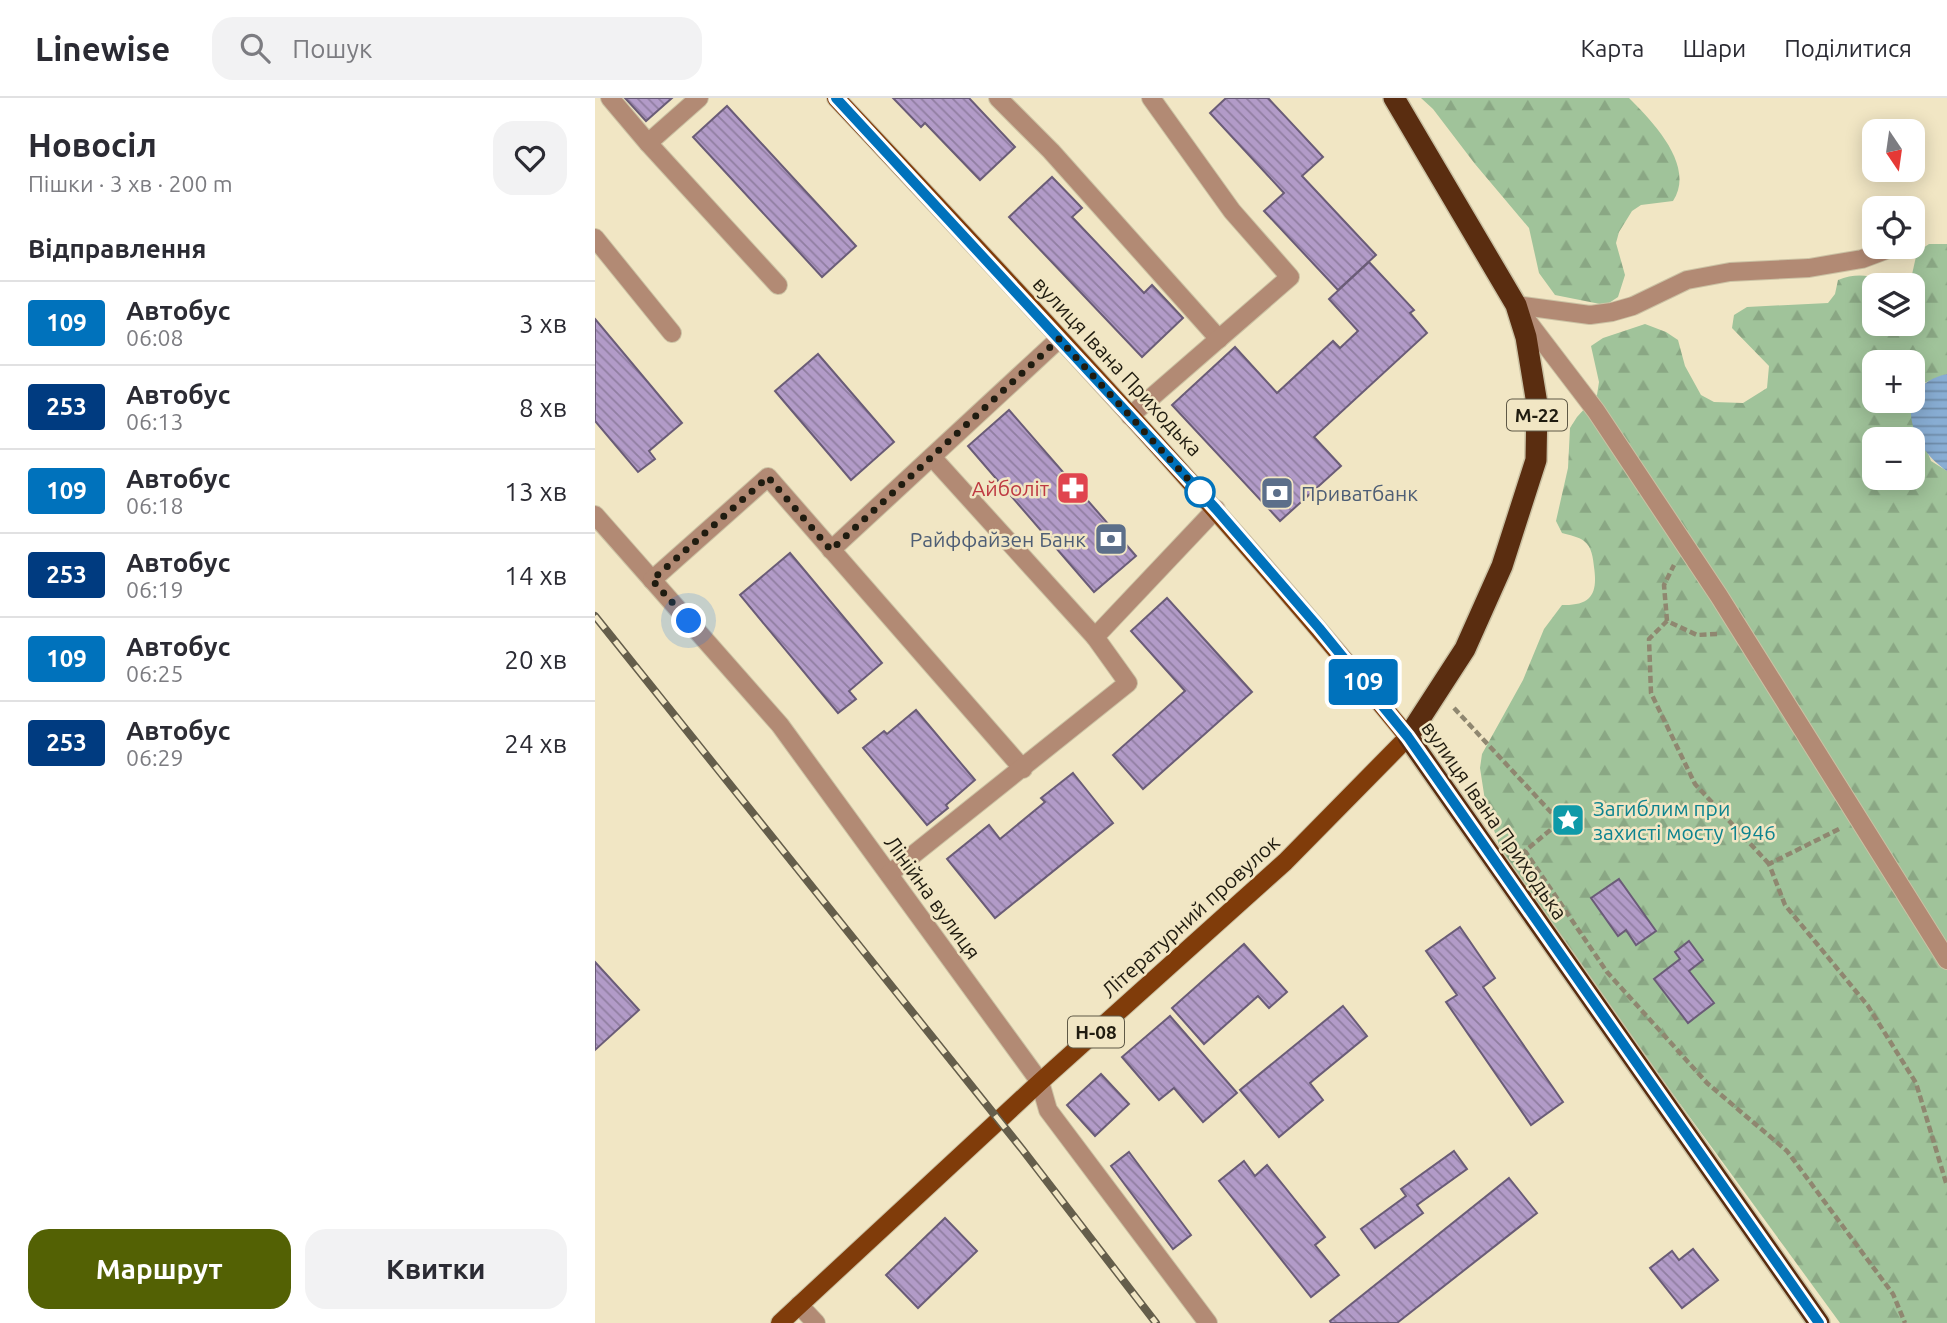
<!DOCTYPE html>
<html lang="uk">
<head>
<meta charset="utf-8">
<style>
	:root { --surface:#fff; --page:#f2f2f3; --text:#2b2b33; --muted:#7c7c81; --line:#e1e1e2; --accent:#536104 }
	body { margin:0; font-family:Ubuntu,sans-serif; background:var(--page); color:var(--text); height:100vh; display:flex; flex-direction:column; font-size:26px; white-space:nowrap }
	* { box-sizing:border-box; margin:0 }
	p { font-size:23px; color:var(--muted) }
	.icon { flex:none; width:38px; height:38px; fill:none; stroke:currentColor; stroke-width:2; stroke-linecap:round; stroke-linejoin:round }
	.map { position:relative; flex:1; overflow:hidden }
	.details { display:flex; flex-direction:column; background:var(--surface); width:595px }
	.details>* { flex:none }
	.badge { padding:0 14px; border-radius:5px; font-size:24px; line-height:46px }
	.needle { width:46px; rotate:167deg }
	.controls { position:absolute; left:1267px; top:21px; display:grid; gap:14px }
	.controls a { display:grid; place-items:center; width:63px; height:63px; border-radius:14px; background:var(--surface); box-shadow:0 4px 18px #0003; font-size:35px }
	.you { position:absolute; width:35px; height:35px; margin:-18px; border:5px solid #fff; border-radius:50%; background:#1a73e8; box-shadow:0 0 0 10px #1a73e833 }
	.map>.badge { position:absolute; translate:-50% -50%; box-shadow:0 0 0 4px #fff }
	h2 { padding:0 28px; font-size:26px; line-height:63px }
	.round { display:grid; place-items:center; flex:none; width:74px; height:74px; border-radius:21px; background:var(--page) }
	.overview { display:flex; align-items:center; justify-content:space-between; height:119px; padding:0 28px }
	h1 { font-size:33px; font-weight:700; line-height:52px }
	.primary-button { display:flex; gap:14px; margin-top:auto; padding:14px 28px }
	.primary-button a { flex:1; height:80px; border-radius:21px; background:var(--accent); color:#fff; font-size:28px; font-weight:700; line-height:80px; text-align:center }
	.primary-button a+a { background:var(--page); color:var(--text) }
	ul { padding:0; list-style:none }
	li { display:flex; align-items:center; gap:21px; height:84px; padding:0 28px; border-top:2px solid var(--line) }
	li div { flex:1 }
	li b { display:block; font-size:26px }
	li em { font-style:normal }
	li .badge { min-width:77px; font-weight:700; text-align:center }
	header { display:flex; align-items:center; gap:42px; box-sizing:border-box; height:98px; padding:0 35px; background:var(--surface); border-bottom:2px solid var(--line) }
	header strong { font-size:33px }
	nav { display:flex; gap:38px; margin-inline-start:auto; font-size:24px }
	.search { width:490px; height:63px; background:var(--page); display:flex; align-items:center; gap:18px; box-sizing:border-box; padding:0 24px; border-radius:21px; color:var(--muted); font-size:26px }
	main { display:flex; flex:1; min-height:0 }
	.map>svg:first-child { display:block }
	.forest { fill:url(#forest-firs); fill-rule:evenodd }
	.water { fill:url(#water-rules) }
	.building { fill:url(#building-back-hatch); stroke:#6a5c77; stroke-width:2 }
	.lines { fill:none; stroke-linecap:round; stroke-linejoin:round }
	.minor-casing { stroke:#cbc2a4; stroke-width:20 }
	.major-casing { stroke:#cbc2a4; stroke-width:20 }
	.highway-casing { stroke:#cbc2a4; stroke-width:24 }
	.path { stroke:#8f8770; stroke-width:4.5; stroke-dasharray:7 3.5; stroke-linecap:butt }
	.minor { stroke:#b28a74; stroke-width:18 }
	.major { stroke:#803c0a; stroke-width:18 }
	.highway { stroke:#5a2d10; stroke-width:21 }
	.rail-casing { stroke:#655e4b; stroke-width:8 }
	.rail { stroke:#f1e6c4; stroke-width:5; stroke-dasharray:16; stroke-linecap:butt }
	.line-casing { stroke:#fff; stroke-width:16 }
	.line { stroke:#0072bc; stroke-width:10 }
	.walk { stroke:#201c10; stroke-width:7; stroke-dasharray:0 12.6 }
	.stop-dot { fill:#fff; stroke:#0072bc; stroke-width:3.5 }
	.labels { text-anchor:middle; dominant-baseline:central; stroke-width:5; stroke-linejoin:round; paint-order:stroke }
	.shield { fill:#f1e6c4; stroke:#5f5946; stroke-width:2 }
	.shield-label { font-size:19px; font-weight:bold; fill:#201c10 }
	.street-label { font-size:21px; fill:#201c10; stroke:#f1e6c4 }
	.health-label { font-size:21px; fill:#be3a42; stroke:#f1e6c4; text-anchor:end }
	.service-label { font-size:21px; fill:#4e5e75; stroke:#f1e6c4; text-anchor:start }
	.culture-label { font-size:21px; fill:#0d838f; stroke:#f1e6c4; text-anchor:start }
</style>
</head>
<body>
<header>
<strong>Linewise</strong>
<div class="search"><svg class="icon" aria-label="search" viewBox="0 0 24 24"><circle cx="10" cy="10" r="6"/><path d="M15 15l6 6"/></svg>Пошук</div>
<nav><a>Карта</a><a>Шари</a><a>Поділитися</a></nav>
</header>
<main>
<section class="details">
<div class="overview"><div><h1>Новосіл</h1><p>Пішки · 3 хв · 200 m</p></div><a class="round"><svg class="icon" aria-label="heart" viewBox="0 0 24 24"><path d="M12 20l-8-8c-3-5 5-10 8-4 3-6 11-1 8 4z"/></svg></a></div>
<h2>Відправлення</h2>
<ul>
<li><span class="badge" style="background:#0072bc;color:#fff">109</span><div><b>Автобус</b><p>06:08</p></div><em>3 хв</em></li>
<li><span class="badge" style="background:#003b80;color:#fff">253</span><div><b>Автобус</b><p>06:13</p></div><em>8 хв</em></li>
<li><span class="badge" style="background:#0072bc;color:#fff">109</span><div><b>Автобус</b><p>06:18</p></div><em>13 хв</em></li>
<li><span class="badge" style="background:#003b80;color:#fff">253</span><div><b>Автобус</b><p>06:19</p></div><em>14 хв</em></li>
<li><span class="badge" style="background:#0072bc;color:#fff">109</span><div><b>Автобус</b><p>06:25</p></div><em>20 хв</em></li>
<li><span class="badge" style="background:#003b80;color:#fff">253</span><div><b>Автобус</b><p>06:29</p></div><em>24 хв</em></li>
</ul>
<div class="primary-button"><a>Маршрут</a><a>Квитки</a></div>
</section>
<div class="map">
<svg width="1352" height="1225" viewBox="0 0 1352 1225">
	<defs>
		<pattern id="forest-firs" width="22" height="20" patternUnits="userSpaceOnUse" patternTransform="scale(1.75)"><rect width="22" height="20" fill="#a0c39a"/><path d="M5 1l3.5 6h-7zM16 11l3.5 6h-7z" fill="#8aa784"/></pattern>
		<pattern id="water-rules" width="6" height="5" patternUnits="userSpaceOnUse" patternTransform="scale(1.75)"><rect width="6" height="5" fill="#88add3"/><path d="M0 2.5h6" fill="none" stroke="#6f8caa"/></pattern>
		<pattern id="building-back-hatch" width="6" height="6" patternUnits="userSpaceOnUse" patternTransform="scale(1.75)"><rect width="6" height="6" fill="#b29bc8"/><path d="M-1 5l2 2M0 0l6 6M5-1l2 2" fill="none" stroke="#907ea1"/></pattern>
	</defs>
	<rect width="100%" height="100%" fill="#f1e6c4"/>
	<!-- forest -->
	<g class="forest">
		<path d="M826 0H1034C1058 24 1101 68 1078 103L1046 107 1037 113 1024 134 1021 145 1030 177 1023 199 1014 205 1005 206 960 197 944 175 934 130 880 66 838 11Z"/>
		<path d="M1334 146H1352V276L1329 285 1318 299V264H1279V303H1317L1315 310 1336 363 1352 373V1225H1245L1007 899 909 761 891 709 885 670 887 656 928 582 949 531 967 507C996 508 1003 496 999 469 998 460 997 449 989 443 984 439 974 437 967 435L961 423 973 370 975 330 982 319 1002 297 1004 284 996 248 1008 240 1050 226 1071 234 1083 242 1090 268 1106 297 1119 304 1148 305 1172 290 1174 268 1137 230 1139 217 1152 209 1233 205 1240 196 1243 182C1262 174 1280 177 1298 187L1316 181 1322 154ZM1279 187H1318V226H1279ZM1279 341H1318V380H1279Z"/>
	</g>
	<!-- water -->
	<path class="water" d="M1352 276V373C1315 349 1294 289 1352 276Z"/>
	<!-- building -->
	<g class="building">
		<path d="M30 0H77L51 23Z"/>
		<path d="M298 0H374L420 49 385 82 330 25 326 29Z"/>
		<path d="M631 0H673L728 59 707 78 781 157 743 192 669 113 689 95 615 15Z"/>
		<path d="M132 8 261 148 227 179 98 39Z"/>
		<path d="M457 79 487 110 477 119 549 195 557 187 588 220 547 259 414 119Z"/>
		<path d="M774 164 819 212 815 215 832 235 719 339 746 368 685 423 577 307 640 249 682 295 738 243 745 250 763 233 734 201Z"/>
		<path d="M0 221 87 325 54 353 60 361 43 374 0 323Z"/>
		<path d="M223 256 299 344 256 382 180 293Z"/>
		<path d="M414 312 541 458 499 494 373 348Z"/>
		<path d="M195 455 287 565 254 593 261 601 243 615 145 497Z"/>
		<path d="M572 500 657 594 548 691 518 657 590 593 536 533Z"/>
		<path d="M321 612 380 682 351 707 353 710 332 727 268 650 289 633 292 636Z"/>
		<path d="M478 675 518 725 400 820 352 761 394 727 405 741 450 704 446 700Z"/>
		<path d="M1024 781 1061 833 1041 847 1031 832 1023 838 996 800Z"/>
		<path d="M865 829 900 880 888 889 968 1004 936 1027 851 904 862 897 831 853Z"/>
		<path d="M1094 843 1108 862 1094 873 1119 905 1093 925 1059 881 1085 861 1080 854Z"/>
		<path d="M649 846 692 894 674 910 663 898 609 946 577 910Z"/>
		<path d="M0 864 44 912 0 952Z"/>
		<path d="M748 908 772 938 715 985 728 1002 684 1039 645 992Z"/>
		<path d="M575 918 642 995 608 1024 579 990 564 1002 527 959Z"/>
		<path d="M506 976 534 1006 500 1038 472 1007Z"/>
		<path d="M859 1053 872 1071 822 1107 828 1115 780 1150 766 1131 811 1098 806 1091Z"/>
		<path d="M534 1054 596 1137 578 1151 516 1068Z"/>
		<path d="M649 1063 660 1078 672 1067 730 1139 720 1147 744 1177 716 1199 624 1083Z"/>
		<path d="M914 1080 942 1115 802 1225H736L735 1223Z"/>
		<path d="M350 1120 382 1153 323 1210 291 1177Z"/>
		<path d="M1098 1151 1123 1182 1087 1210 1055 1170 1077 1153 1084 1162Z"/>
	</g>
	<g class="lines">
		<defs>
			<g id="minor">
				<path d="M15 0 53 45 183 187"/>
				<path d="M403 0 456 53 624 241"/>
				<path d="M53 45 104 0"/>
				<path d="M0 140 77 235"/>
				<path d="M1318 141 1320 140"/>
				<path d="M921 207 995 217 1017 214 1038 208 1092 182 1135 174 1214 170 1267 161 1299 149"/>
				<path d="M927 216 1001 313 1124 498 1352 862"/>
				<path d="M535 318 695 179 637 113 556 0"/>
				<path d="M337 359 500 539"/>
				<path d="M0 417 185 627 445 984 453 1012 613 1225"/>
				<path d="M236 452 464 241"/>
				<path d="M57 482 173 379 428 671"/>
				<path d="M294 776 533 585 500 539 621 411"/>
				<path d="M204 1207 221 1225"/>
			</g>
			<path id="major" d="M185 1225 445 984 690 764 813 639C632 417 437 208 241 0"/>
			<path id="highway" d="M799 0 921 207 931 239 942 306 941 362 907 468 870 551 813 639 1224 1225"/>
		</defs>
		<!-- minor casing -->
		<use href="#minor" class="minor-casing"/>
		<!-- major casing -->
		<use href="#major" class="major-casing"/>
		<!-- highway casing -->
		<use href="#highway" class="highway-casing"/>
		<!-- path -->
		<g class="path">
			<path d="M1072 523 1069 487 1079 467"/>
			<path d="M1122 536 1102 537 1072 523 1054 541 1056 595 1100 686 1174 766"/>
			<path d="M859 610 965 724 930 753 1012 874 1112 985 1192 1053 1298 1196 1310 1225"/>
			<path d="M1244 731 1174 766 1190 807 1273 908 1321 985 1352 1088"/>
		</g>
		<!-- minor -->
		<use href="#minor" class="minor"/>
		<!-- major -->
		<use href="#major" class="major"/>
		<!-- highway -->
		<use href="#highway" class="highway"/>
		<defs>
			<path id="rail" d="M0 518 427 1051 561 1225"/>
		</defs>
		<!-- rail casing -->
		<use href="#rail" class="rail-casing"/>
		<!-- rail -->
		<use href="#rail" class="rail"/>
	</g>
	<g class="lines">
		<defs>
			<path id="line" d="M241 0 621 411 724 530 813 639 1224 1225"/>
		</defs>
		<!-- line casing -->
		<use href="#line" class="line-casing"/>
		<!-- line -->
		<use href="#line" class="line"/>
		<!-- walk -->
		<path class="walk" d="M94 523 57 482 173 379 236 452 464 241 605 394"/>
	</g>
	<!-- icons -->
	<defs>
		<symbol id="pharmacy-square" viewBox="-11 -11 22 22"><rect x="-9" y="-9" width="18" height="18" rx="4" fill="#e0444e" stroke="#f1e6c4"/><path d="M-2-6h4v4h4v4h-4v4h-4v-4h-4v-4h4Z" fill="#fff"/></symbol>
		<symbol id="bank-square" viewBox="-11 -11 22 22"><rect x="-9" y="-9" width="18" height="18" rx="4" fill="#5c6f8a" stroke="#f1e6c4"/><path d="M-6-4H6V4H-6ZM0-2.3a2.3 2.3 0 1 0 0 4.6a2.3 2.3 0 1 0 0-4.6Z" fill="#fff"/></symbol>
		<symbol id="sight-square" viewBox="-11 -11 22 22"><rect x="-9" y="-9" width="18" height="18" rx="4" fill="#0f9aa8" stroke="#f1e6c4"/><path d="M0-6L1.8-2.2L6-1.7L2.9 1.2L3.7 5.4L0 3.3L-3.7 5.4L-2.9 1.2L-6-1.7L-1.8-2.2Z" fill="#fff"/></symbol>
	</defs>
	<g fill-rule="evenodd">
		<use href="#pharmacy-square" x="459" y="371" width="38" height="38"/>
		<use href="#bank-square" x="663" y="376" width="38" height="38"/>
		<use href="#bank-square" x="497" y="422" width="38" height="38"/>
		<use href="#sight-square" x="954" y="703" width="38" height="38"/>
	</g>
	<!-- markers -->
	<circle class="stop-dot" cx="605" cy="394" r="14"/>
	<g class="labels">
		<!-- shield labels -->
		<g class="shield">
			<rect x="912" y="301.5" width="60" height="31" rx="5"/>
			<rect x="473" y="918.5" width="56" height="31" rx="5"/>
		</g>
		<g class="shield-label">
			<text x="942" y="317">М-22</text>
			<text x="501" y="934">Н-08</text>
		</g>
		<!-- street labels -->
		<g class="street-label">
			<text transform="translate(523 268) rotate(47)">вулиця Івана Приходька</text>
			<text transform="translate(900 722) rotate(55)">вулиця Івана Приходька</text>
			<text transform="translate(338 799) rotate(54)">Лінійна вулиця</text>
			<text transform="translate(595 818) rotate(-42)">Літературний провулок</text>
		</g>
		<!-- health labels -->
		<g class="health-label">
			<text x="454" y="390">Айболіт</text>
		</g>
		<!-- service labels -->
		<g class="service-label">
			<text x="706" y="395">Приватбанк</text>
			<text x="491" y="441" text-anchor="end">Райффайзен Банк</text>
		</g>
		<!-- culture labels -->
		<g class="culture-label">
			<text x="998" y="710">Загиблим при<tspan x="998" dy="24">захисті мосту 1946</tspan></text>
		</g>
	</g>
</svg>
<div class="controls">
<a><svg class="needle" viewBox="-14 -14 28 28"><path d="M0-13l5 13h-10z" fill="#e53935"/><path d="M0 13l5-13h-10z" fill="#7c7c81"/></svg></a>
<a><svg class="icon" aria-label="locate" viewBox="0 0 24 24"><circle cx="12" cy="12" r="6"/><path d="M12 2v4M12 18v4M2 12h4M18 12h4"/></svg></a>
<a><svg class="icon" aria-label="layers" viewBox="0 0 24 24"><path d="M12 4l9 5-9 5-9-5zM3 14l9 5 9-5"/></svg></a>
<a>+</a>
<a>−</a>
</div>
<div class="you" style="left:94px;top:523px"></div>
<b class="badge" style="left:768px;top:584px;background:#0072bc;color:#fff">109</b>
</div>
</main>
</body>
</html>
